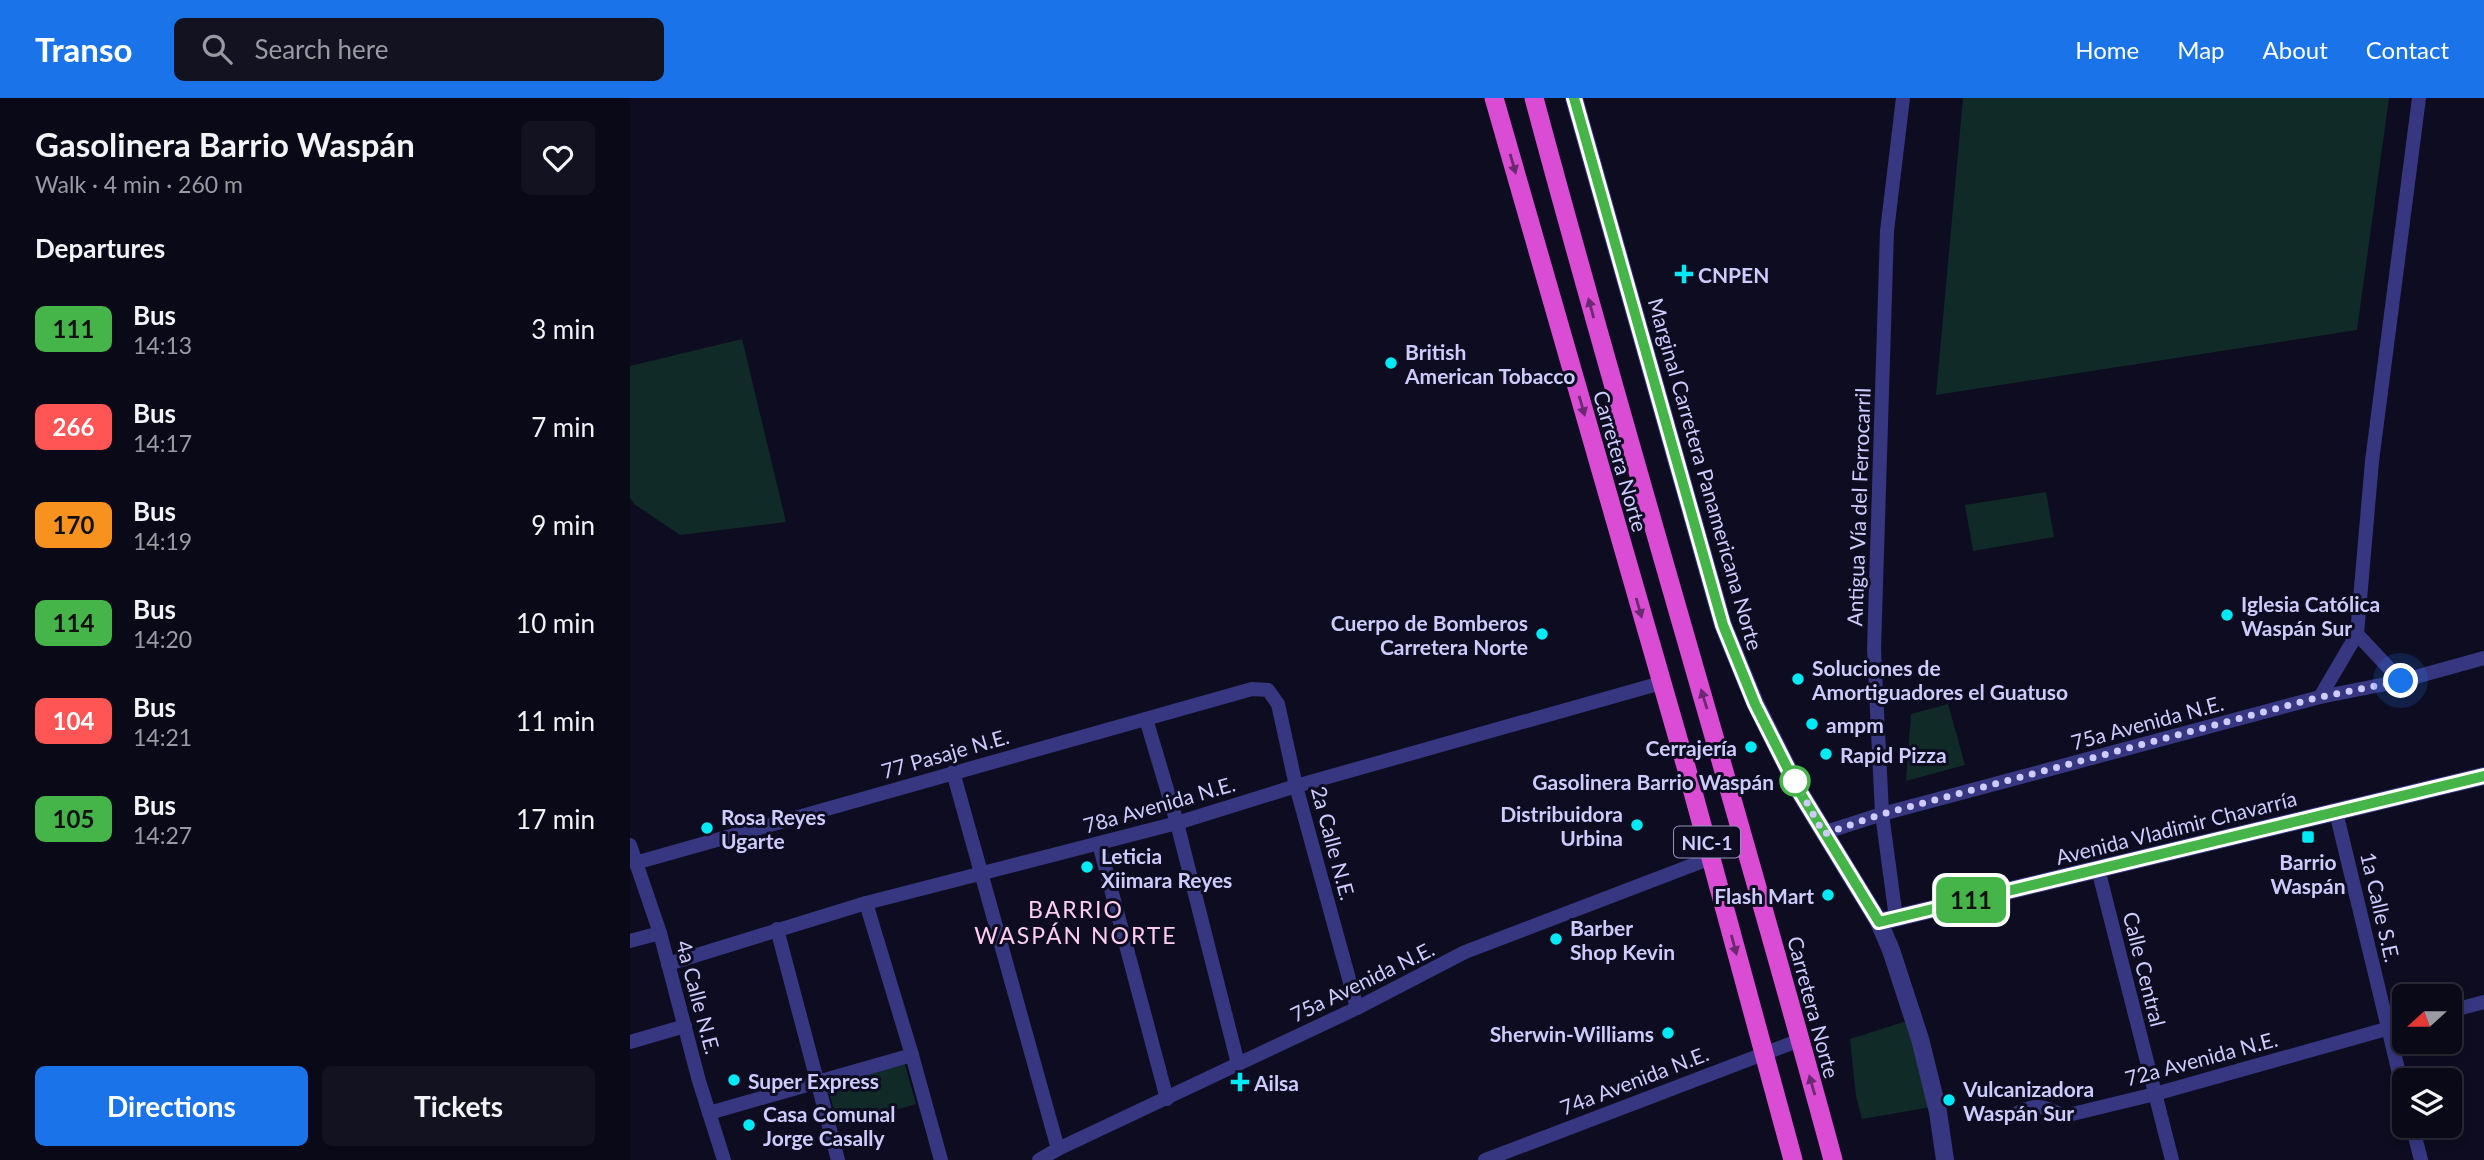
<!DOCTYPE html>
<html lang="en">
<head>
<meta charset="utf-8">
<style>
	:root { --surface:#0a0918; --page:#131221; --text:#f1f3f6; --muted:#999aa2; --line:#2a2a37; --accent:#1a73e8 }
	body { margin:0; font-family:Lato,sans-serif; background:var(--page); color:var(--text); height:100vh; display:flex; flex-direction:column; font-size:26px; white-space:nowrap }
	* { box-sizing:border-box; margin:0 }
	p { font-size:23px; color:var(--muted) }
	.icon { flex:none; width:38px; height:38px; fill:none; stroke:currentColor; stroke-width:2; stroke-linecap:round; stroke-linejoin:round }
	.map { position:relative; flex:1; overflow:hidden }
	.panel { display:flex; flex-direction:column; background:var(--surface); width:630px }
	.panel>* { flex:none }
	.badge { padding:0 14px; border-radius:10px; font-size:24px; line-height:46px }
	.needle { width:46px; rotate:249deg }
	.controls { position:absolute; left:1762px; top:886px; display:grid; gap:14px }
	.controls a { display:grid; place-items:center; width:70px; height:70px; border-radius:10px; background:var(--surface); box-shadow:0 4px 10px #0003,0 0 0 2px var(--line); font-size:35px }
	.you { position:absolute; width:35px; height:35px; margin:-18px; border:5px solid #fff; border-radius:50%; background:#1a73e8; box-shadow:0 0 0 10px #1a73e833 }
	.map>.badge { position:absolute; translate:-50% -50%; box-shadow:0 0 0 4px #fff }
	h2 { padding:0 35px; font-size:26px; line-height:63px }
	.round { display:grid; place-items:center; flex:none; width:74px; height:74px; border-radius:10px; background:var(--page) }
	.summary { display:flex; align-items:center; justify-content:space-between; height:119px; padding:0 35px }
	h1 { font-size:33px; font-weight:700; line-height:52px }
	.cta { display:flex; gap:14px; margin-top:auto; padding:14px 35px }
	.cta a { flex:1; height:80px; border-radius:10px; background:var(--accent); color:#fff; font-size:28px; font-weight:700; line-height:80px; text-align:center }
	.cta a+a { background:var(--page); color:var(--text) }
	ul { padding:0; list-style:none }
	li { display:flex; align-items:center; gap:21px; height:98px; padding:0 35px }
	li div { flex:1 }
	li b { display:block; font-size:26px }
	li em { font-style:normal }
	li .badge { min-width:77px; font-weight:700; text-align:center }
	header { display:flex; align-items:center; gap:42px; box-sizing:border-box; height:98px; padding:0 35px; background:var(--accent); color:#fff }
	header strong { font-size:33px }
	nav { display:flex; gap:38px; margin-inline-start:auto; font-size:24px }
	.search { width:490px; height:63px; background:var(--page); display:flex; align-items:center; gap:18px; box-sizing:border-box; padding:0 24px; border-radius:10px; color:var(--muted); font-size:26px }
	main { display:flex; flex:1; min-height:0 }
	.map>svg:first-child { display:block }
	.green { fill:#0f2a27 }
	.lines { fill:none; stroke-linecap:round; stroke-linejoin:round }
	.minor { stroke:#363780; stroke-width:14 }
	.tertiary { stroke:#363780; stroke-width:18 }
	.trunk { stroke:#da4cd4; stroke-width:19 }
	.oneway { fill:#6a2971 }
	.line-casing { stroke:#fff; stroke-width:16 }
	.line { stroke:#45b549; stroke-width:10 }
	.walk { stroke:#cecbff; stroke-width:7; stroke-dasharray:0 12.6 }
	.poi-dot { fill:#00eaf6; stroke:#0e0c20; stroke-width:2.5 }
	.stop-dot { fill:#fff; stroke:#45b549; stroke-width:3.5 }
	.labels { text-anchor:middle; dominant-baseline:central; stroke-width:6; stroke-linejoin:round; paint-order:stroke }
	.shield { fill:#0e0c20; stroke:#9492bc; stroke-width:2 }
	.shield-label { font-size:19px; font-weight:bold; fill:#cecbff }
	.poi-label { font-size:21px; font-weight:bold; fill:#cecbff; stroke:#0e0c20; text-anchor:start }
	.street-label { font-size:21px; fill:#cecbff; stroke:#0e0c20 }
	.stop-label { font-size:21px; font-weight:bold; fill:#cecbff; stroke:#0e0c20; text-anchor:end }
	.neighbourhood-label { font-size:23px; letter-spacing:2px; fill:#ffcdef; stroke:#0e0c20 }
</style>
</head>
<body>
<header>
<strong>Transo</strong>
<div class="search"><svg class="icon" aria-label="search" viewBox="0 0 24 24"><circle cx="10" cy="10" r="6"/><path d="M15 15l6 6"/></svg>Search here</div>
<nav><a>Home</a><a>Map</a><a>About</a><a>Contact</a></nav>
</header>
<main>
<section class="panel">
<div class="summary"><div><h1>Gasolinera Barrio Waspán</h1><p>Walk · 4 min · 260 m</p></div><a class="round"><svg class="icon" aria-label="heart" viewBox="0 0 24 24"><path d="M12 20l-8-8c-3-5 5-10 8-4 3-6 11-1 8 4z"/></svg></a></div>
<h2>Departures</h2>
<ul>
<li><span class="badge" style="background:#45b549;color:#111">111</span><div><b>Bus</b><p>14:13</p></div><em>3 min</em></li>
<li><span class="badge" style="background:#f55;color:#fff">266</span><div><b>Bus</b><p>14:17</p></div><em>7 min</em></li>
<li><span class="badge" style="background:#f7921f;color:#111">170</span><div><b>Bus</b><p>14:19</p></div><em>9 min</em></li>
<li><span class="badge" style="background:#45b549;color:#111">114</span><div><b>Bus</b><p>14:20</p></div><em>10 min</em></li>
<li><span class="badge" style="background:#f55;color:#fff">104</span><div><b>Bus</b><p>14:21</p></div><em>11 min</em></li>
<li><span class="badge" style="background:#45b549;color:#111">105</span><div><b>Bus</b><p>14:27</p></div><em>17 min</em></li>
</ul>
<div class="cta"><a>Directions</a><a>Tickets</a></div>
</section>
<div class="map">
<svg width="1854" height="1062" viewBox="0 0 1854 1062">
	<rect width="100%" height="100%" fill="#0e0c20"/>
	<!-- green -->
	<g class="green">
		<path d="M1333 0H1759L1727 232 1306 297Z"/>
		<path d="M112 241 156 424 50 437 4 406 0 400V268Z"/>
		<path d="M1416 394 1424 439 1343 453 1335 407Z"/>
		<path d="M1318 606 1335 667 1276 683 1281 616Z"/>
		<path d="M1283 921 1307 1008 1232 1021 1226 998 1220 941Z"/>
		<path d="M274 963 286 1006 209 1028 196 985Z"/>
	</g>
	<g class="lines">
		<!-- minor -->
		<g class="minor">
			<path d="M1727 536 1771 583"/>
			<path d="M1690 599 1727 536 1742 363 1789 0"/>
			<path d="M516 621 547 725 608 966"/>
			<path d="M323 674 428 1051"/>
			<path d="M1706 714 1774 996"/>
			<path d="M1193 735 1252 716 1690 599 1771 583 1854 560"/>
			<path d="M469 746 537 1001"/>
			<path d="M0 747 30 835 69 983 94 1062"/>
			<path d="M0 762 5 765 622 591 638 592 648 606 666 688 727 910"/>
			<path d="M1468 771 1542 1062"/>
			<path d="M236 805 282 957 311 1062"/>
			<path d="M1266 820 1252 716 1244 551 1257 133 1273 0"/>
			<path d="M147 831 208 1062"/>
			<path d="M0 843 30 835"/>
			<path d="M38 866 236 805 547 725 666 688 1031 585"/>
			<path d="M1820 913 1854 904"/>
			<path d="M0 944 55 928"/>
			<path d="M79 1015 282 957"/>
			<path d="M1380 1019C1407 1005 1408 1006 1434 1018L1525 996 1774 926"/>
			<path d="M1782 1027 1791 1062"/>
			<path d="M409 1062 428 1051 727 910 835 854 1081 760"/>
			<path d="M855 1062 1170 942"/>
		</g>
		<!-- tertiary -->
		<g class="tertiary">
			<path d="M944 0 1093 527 1125 605 1169 693 1249 824 1261 852 1290 941 1308 1014 1315 1062"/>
			<path d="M1249 824 1854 678"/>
		</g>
		<!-- trunk -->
		<g class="trunk">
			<path d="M864 0 1057 672 1163 1062"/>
			<path d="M904 0C999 355 1107 707 1203 1062"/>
		</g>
	</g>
	<!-- one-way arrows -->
	<defs><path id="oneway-solid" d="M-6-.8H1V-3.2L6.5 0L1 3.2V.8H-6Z" transform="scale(1.75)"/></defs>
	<g class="oneway">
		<use href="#oneway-solid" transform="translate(883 66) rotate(74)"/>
		<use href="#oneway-solid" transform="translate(961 210) rotate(-105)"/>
		<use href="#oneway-solid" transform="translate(952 308) rotate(74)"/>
		<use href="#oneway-solid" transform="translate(1009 510) rotate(74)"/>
		<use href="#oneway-solid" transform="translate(1074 601) rotate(-107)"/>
		<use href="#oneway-solid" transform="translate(1104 847) rotate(75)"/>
		<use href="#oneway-solid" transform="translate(1182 987) rotate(-106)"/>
	</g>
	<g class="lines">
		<defs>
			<path id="line" d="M944 0 1093 527 1125 606 1169 693 1249 824 1854 678"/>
		</defs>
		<!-- line casing -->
		<use href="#line" class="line-casing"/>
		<!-- line -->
		<use href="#line" class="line"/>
		<!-- walk -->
		<path class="walk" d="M1165 683 1194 736 1252 716 1690 599 1771 583"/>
	</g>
	<!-- markers -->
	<g class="poi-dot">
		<path d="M1050.5 165.5h7v7h7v7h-7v7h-7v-7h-7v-7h7z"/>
		<circle cx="761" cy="265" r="7"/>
		<circle cx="1597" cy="517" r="7"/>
		<circle cx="912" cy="536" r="7"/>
		<circle cx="1168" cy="581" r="7"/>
		<circle cx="1182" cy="626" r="7"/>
		<circle cx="1121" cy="649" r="7"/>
		<circle cx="1196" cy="656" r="7"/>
		<circle cx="1007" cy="727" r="7"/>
		<circle cx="77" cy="730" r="7"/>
		<rect x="1671" y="732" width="14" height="14" rx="3.5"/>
		<circle cx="457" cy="769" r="7"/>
		<circle cx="1198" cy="797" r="7"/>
		<circle cx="926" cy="841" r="7"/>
		<circle cx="1038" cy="935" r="7"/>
		<circle cx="104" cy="982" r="7"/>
		<path d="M606.5 973.5h7v7h7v7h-7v7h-7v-7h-7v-7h7z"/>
		<circle cx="1319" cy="1002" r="7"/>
		<circle cx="119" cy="1027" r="7"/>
	</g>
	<circle class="stop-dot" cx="1165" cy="683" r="14"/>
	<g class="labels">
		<!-- shield labels -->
		<rect class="shield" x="1044" y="728.5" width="66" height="31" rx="5"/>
		<g class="shield-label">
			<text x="1077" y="744">NIC-1</text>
		</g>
		<!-- poi labels -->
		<g class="poi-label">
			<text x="1068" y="176">CNPEN</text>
			<text x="775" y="253">British<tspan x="775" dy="24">American Tobacco</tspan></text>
			<text x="1611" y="505">Iglesia Católica<tspan x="1611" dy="24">Waspán Sur</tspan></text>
			<text x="898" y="524" text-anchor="end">Cuerpo de Bomberos<tspan x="898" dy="24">Carretera Norte</tspan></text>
			<text x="1182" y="569">Soluciones de<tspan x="1182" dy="24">Amortiguadores el Guatuso</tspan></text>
			<text x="1196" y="626">ampm</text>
			<text x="1107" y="649" text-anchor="end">Cerrajería</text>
			<text x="1210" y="656">Rapid Pizza</text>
			<text x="993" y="715" text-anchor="end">Distribuidora<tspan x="993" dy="24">Urbina</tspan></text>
			<text x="91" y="718">Rosa Reyes<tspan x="91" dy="24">Ugarte</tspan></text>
			<text x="471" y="757">Leticia<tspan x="471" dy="24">Xiimara Reyes</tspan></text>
			<text x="1678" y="763" text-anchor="middle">Barrio<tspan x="1678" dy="24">Waspán</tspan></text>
			<text x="1184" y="797" text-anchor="end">Flash Mart</text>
			<text x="940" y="829">Barber<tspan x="940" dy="24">Shop Kevin</tspan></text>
			<text x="1024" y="935" text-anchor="end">Sherwin-Williams</text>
			<text x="118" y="982">Super Express</text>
			<text x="624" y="984">Ailsa</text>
			<text x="1333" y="990">Vulcanizadora<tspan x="1333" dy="24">Waspán Sur</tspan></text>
			<text x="133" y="1015">Casa Comunal<tspan x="133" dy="24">Jorge Casally</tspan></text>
		</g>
		<!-- street labels -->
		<g class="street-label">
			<text transform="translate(991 363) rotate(74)">Carretera Norte</text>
			<text transform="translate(1076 376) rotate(74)">Marginal Carretera Panamericana Norte</text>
			<text transform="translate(1228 409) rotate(-88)">Antigua Vía del Ferrocarril</text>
			<text transform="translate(1517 624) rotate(-15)">75a Avenida N.E.</text>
			<text transform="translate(315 655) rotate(-16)">77 Pasaje N.E.</text>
			<text transform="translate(529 706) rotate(-16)">78a Avenida N.E.</text>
			<text transform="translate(1546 729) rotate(-14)">Avenida Vladimir Chavarría</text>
			<text transform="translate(704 745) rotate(75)">2a Calle N.E.</text>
			<text transform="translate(1751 809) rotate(77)">1a Calle S.E.</text>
			<text transform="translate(1515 871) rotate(76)">Calle Central</text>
			<text transform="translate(732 883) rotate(-26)">75a Avenida N.E.</text>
			<text transform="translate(69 899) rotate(75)">4a Calle N.E.</text>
			<text transform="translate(1184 909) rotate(75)">Carretera Norte</text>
			<text transform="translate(1571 960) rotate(-15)">72a Avenida N.E.</text>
			<text transform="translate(1004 982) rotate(-21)">74a Avenida N.E.</text>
		</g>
		<!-- stop labels -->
		<g class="stop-label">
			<text x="1144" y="683">Gasolinera Barrio Waspán</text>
		</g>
		<!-- neighbourhood labels -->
		<g class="neighbourhood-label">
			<text x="446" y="811">BARRIO<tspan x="446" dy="26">WASPÁN NORTE</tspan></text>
		</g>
	</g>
</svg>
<div class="controls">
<a><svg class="needle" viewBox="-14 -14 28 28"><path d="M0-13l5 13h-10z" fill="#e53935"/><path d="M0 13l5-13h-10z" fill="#999aa2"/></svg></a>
<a><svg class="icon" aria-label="layers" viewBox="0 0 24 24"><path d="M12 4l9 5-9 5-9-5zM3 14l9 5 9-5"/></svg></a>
</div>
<div class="you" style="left:1771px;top:583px"></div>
<b class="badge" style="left:1341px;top:802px;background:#45b549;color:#111">111</b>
</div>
</main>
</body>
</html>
